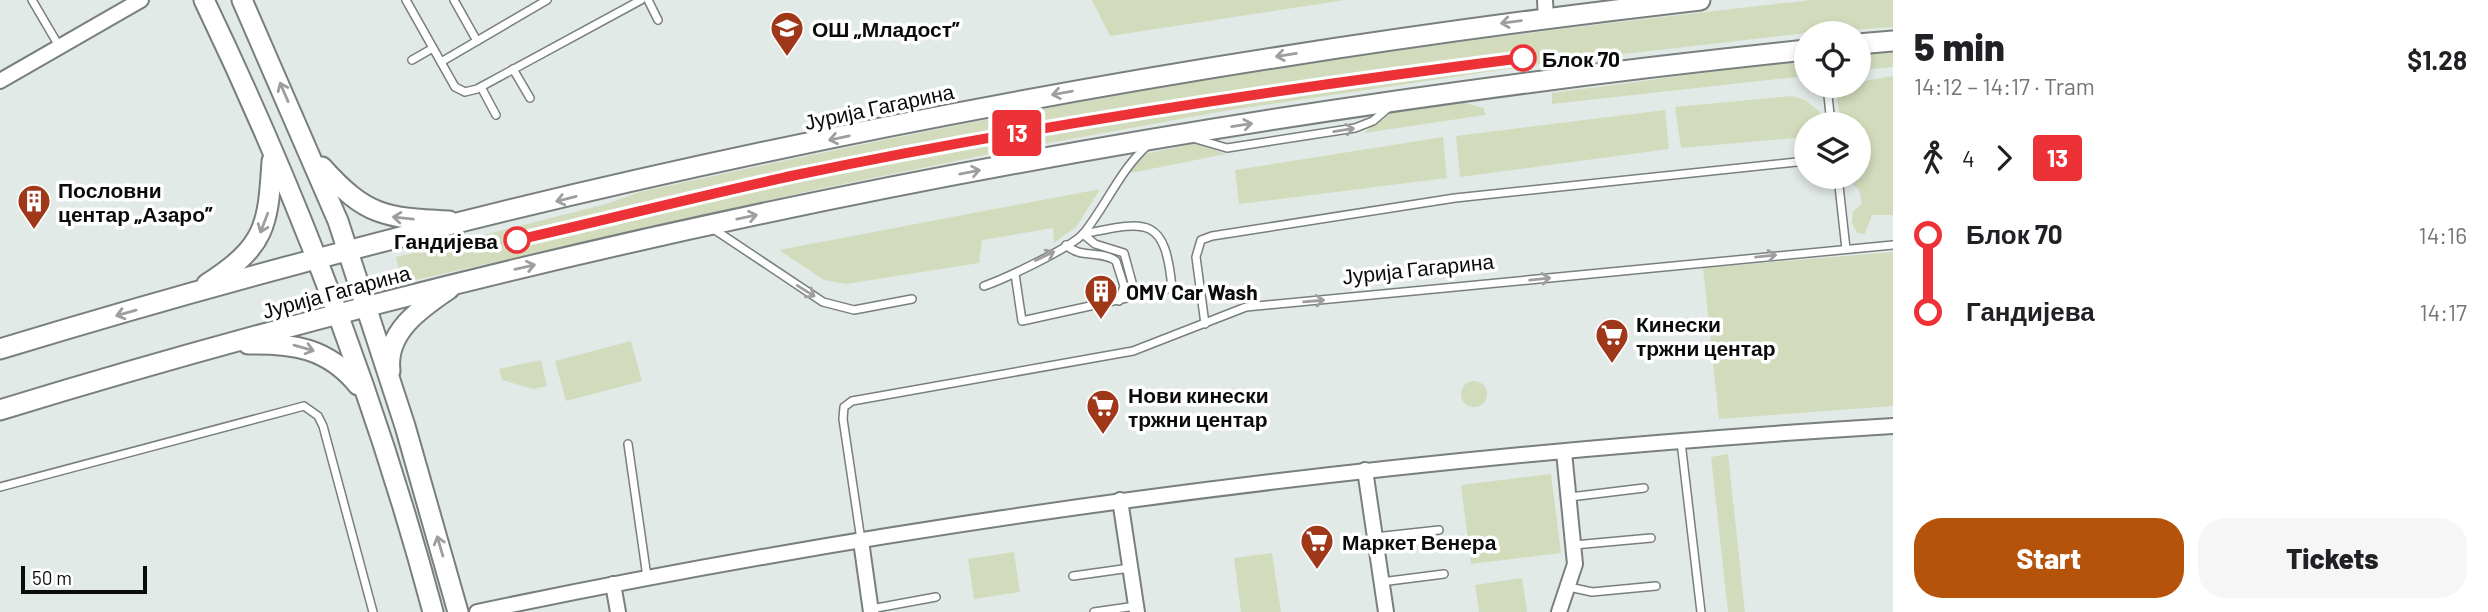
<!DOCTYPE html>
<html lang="en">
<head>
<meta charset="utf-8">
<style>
	:root { --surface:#fff; --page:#f6f6f6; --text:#202124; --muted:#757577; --accent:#b45309 }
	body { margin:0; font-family:Barlow,sans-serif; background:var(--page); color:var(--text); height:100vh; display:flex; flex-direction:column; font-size:26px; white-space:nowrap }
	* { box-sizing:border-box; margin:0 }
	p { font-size:23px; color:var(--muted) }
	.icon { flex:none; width:38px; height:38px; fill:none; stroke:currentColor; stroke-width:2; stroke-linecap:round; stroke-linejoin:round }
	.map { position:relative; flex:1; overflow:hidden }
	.sheet { display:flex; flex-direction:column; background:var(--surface); width:595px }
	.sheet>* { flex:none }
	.badge { padding:0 14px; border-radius:5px; font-size:24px; line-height:46px }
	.tools { position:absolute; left:1794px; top:21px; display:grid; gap:14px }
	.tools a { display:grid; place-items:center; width:77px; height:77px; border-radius:50%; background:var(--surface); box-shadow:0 4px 10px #0003; font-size:35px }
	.scale { position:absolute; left:21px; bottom:18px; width:126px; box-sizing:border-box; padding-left:7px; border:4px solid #0a0c0b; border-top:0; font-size:19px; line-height:24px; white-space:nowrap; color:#0a0c0b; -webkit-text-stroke:5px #fff; paint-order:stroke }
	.map>.badge { position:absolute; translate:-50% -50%; box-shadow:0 0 0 4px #fff }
	.legs { display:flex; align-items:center; gap:10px; height:77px; padding:0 21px; font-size:23px }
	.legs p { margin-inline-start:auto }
	.head { display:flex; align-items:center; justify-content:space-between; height:119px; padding:0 21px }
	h1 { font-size:38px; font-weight:800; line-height:52px }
	.primary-button { display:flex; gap:14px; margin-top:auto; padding:14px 21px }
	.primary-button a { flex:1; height:80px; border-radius:28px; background:var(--accent); color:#fff; font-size:28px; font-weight:800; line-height:80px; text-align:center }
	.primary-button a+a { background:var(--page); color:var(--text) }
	ul { padding:0 21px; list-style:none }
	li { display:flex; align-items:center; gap:24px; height:77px; font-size:26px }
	li i { display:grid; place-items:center; width:10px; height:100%; margin:0 9px; background:currentColor }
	li i::after { content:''; width:18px; height:18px; margin:-9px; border:5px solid; border-radius:50%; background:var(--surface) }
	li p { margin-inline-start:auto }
	li:first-child i { background:linear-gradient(#0000 50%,currentColor 0) }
	li:last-child i { background:linear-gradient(currentColor 50%,#0000 0) }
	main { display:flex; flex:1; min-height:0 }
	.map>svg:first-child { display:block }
	.green { fill:#d2dcbc }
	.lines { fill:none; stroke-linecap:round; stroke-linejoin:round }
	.lane-casing { stroke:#787f7d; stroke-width:10 }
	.street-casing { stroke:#787f7d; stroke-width:18 }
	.secondary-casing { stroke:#787f7d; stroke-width:23 }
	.lane { stroke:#fff; stroke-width:7 }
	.street { stroke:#fff; stroke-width:14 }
	.secondary { stroke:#fff; stroke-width:19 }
	.oneway { stroke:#9d9e9d }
	.line-1-casing { stroke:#fff; stroke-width:16 }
	.line-1 { stroke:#ed3237; stroke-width:10 }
	.stop-1-dot { fill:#fff; stroke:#ed3237; stroke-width:3.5 }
	.labels { text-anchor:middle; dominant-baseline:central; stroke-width:7; stroke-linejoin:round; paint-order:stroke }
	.poi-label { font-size:21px; font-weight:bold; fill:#0a0c0b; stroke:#fff; text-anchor:start }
	.stop-label { font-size:21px; font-weight:bold; fill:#0a0c0b; stroke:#fff; text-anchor:start }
	.street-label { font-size:21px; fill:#0a0c0b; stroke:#fff }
</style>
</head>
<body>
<main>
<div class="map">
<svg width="1893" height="612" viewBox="0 0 1893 612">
	<rect width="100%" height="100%" fill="#e2eae8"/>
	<!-- green -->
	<g class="green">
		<path d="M1092 0H1345L1110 36Z"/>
		<path d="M1811 0H1893V27L1806 33 1555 62 1224 111 1010 150 819 189 402 283 396 257 606 204 640 192C861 143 1084 98 1308 63 1475 38 1644 19 1811 0Z"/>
		<path d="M1893 50V67L1859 70V52Z"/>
		<path d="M1794 61 1806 67V76L1552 104V93Z"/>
		<path d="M1893 76V215H1872L1865 234 1857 233 1852 223 1853 211 1862 204 1859 189 1848 181V177H1858L1861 159 1858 124H1841L1836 91 1839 86H1858L1859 82Z"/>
		<path d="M1791 96 1805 100 1820 112 1821 124H1806V137L1681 148 1675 107Z"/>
		<path d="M1461 102 1484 108 1485 115 1364 133 1389 112Z"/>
		<path d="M1665 110 1669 149 1460 177 1456 136Z"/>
		<path d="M1443 137 1447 178 1239 204 1235 170Z"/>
		<path d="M1197 143 1226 154 1126 174 1145 154Z"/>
		<path d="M1100 189 1077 226 1054 243 1053 228 982 240 979 263 846 284 824 280 779 250Z"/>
		<path d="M1893 252V406L1719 419 1703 268Z"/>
		<path d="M631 341 642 381 566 401 555 361Z"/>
		<path d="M541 360 547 386 533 389 502 380 499 369Z"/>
		<circle cx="1474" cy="394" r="13"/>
		<path d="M1728 454 1745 612H1728L1711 457Z"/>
		<path d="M1551 474 1561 553 1471 564 1461 485Z"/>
		<path d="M1014 552 1020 592 974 599 968 559Z"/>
		<path d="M1272 553 1281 612H1241L1234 558Z"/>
		<path d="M1522 578 1527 612H1479L1475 585Z"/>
	</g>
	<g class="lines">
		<defs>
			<g id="lane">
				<path d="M32 0 59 46"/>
				<path d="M406 0 455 87 465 92 477 89 641 0"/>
				<path d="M454 0 477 41"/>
				<path d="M648 0 658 20"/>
				<path d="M412 60 433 48"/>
				<path d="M441 62 547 0"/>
				<path d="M513 69 530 98"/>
				<path d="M1827 86 1831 124"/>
				<path d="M481 87 496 115"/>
				<path d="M1196 139 1227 148 1355 128 1373 121 1388 108"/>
				<path d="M1838 177 1846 249"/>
				<path d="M712 228 823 302 854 310 912 299"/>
				<path d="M1083 234 1095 244 1124 253 1136 297"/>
				<path d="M1066 245C1080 259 1101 250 1116 261L1124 286 1119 301"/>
				<path d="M1015 274 1022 321 1172 288C1165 215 1147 221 1083 234"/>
				<path d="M984 286C1004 279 1071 248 1084 233 1107 204 1120 170 1148 145"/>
				<path d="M1205 324 1196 257 1201 240 1212 236 1455 198 1806 161"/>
				<path d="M1681 442 1701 612"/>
				<path d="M628 444 647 577"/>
				<path d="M0 487 304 406 318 416 323 426 373 612"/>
				<path d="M1570 497 1644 488"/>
				<path d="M1375 537 1439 530"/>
				<path d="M861 540 843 419 844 407 852 401 1133 351 1246 307 1893 245"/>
				<path d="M1574 545 1651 538"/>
				<path d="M1073 576 1130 568"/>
				<path d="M1381 582 1444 574"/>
				<path d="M1569 587 1592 592 1656 586"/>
				<path d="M871 609 936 597"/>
				<path d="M1094 612 1136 606"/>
			</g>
			<g id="street">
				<path d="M1545 0 1546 18"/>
				<path d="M0 81 141 0"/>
				<path d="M1365 470 1386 612"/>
				<path d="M1120 500 1137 612"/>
				<path d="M861 541 871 612"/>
				<path d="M613 584 618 612"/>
				<path d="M477 612C943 514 1417 455 1893 426"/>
				<path d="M1559 612 1575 564 1564 452"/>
			</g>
			<g id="secondary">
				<path d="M204 0C298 196 377 402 433 612"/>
				<path d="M242 0 338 221 405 426 458 612"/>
				<path d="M1858 44 1893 41"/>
				<path d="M322 167C366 216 385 218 449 221"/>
				<path d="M207 284C266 246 268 226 272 161"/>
				<path d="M248 344C293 343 328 348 358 385"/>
				<path d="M0 349C554 180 1125 66 1700 0"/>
				<path d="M390 371C385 332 421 308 449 289"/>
				<path d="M0 410C588 230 1195 114 1806 50"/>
			</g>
		</defs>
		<!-- lane casing -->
		<use href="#lane" class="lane-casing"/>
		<!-- street casing -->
		<use href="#street" class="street-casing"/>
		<!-- secondary casing -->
		<use href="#secondary" class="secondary-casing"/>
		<!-- lane -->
		<use href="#lane" class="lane"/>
		<!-- street -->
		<use href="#street" class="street"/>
		<!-- secondary -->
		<use href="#secondary" class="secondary"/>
	</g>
	<!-- one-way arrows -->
	<defs><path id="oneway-shaft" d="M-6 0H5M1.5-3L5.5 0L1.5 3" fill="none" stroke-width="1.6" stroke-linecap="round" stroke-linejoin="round" transform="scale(1.75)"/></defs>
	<g class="oneway">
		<use href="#oneway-shaft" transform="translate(1511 22) rotate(173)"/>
		<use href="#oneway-shaft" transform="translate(1286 55) rotate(171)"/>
		<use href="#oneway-shaft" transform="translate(284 92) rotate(-113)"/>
		<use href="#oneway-shaft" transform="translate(1062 93) rotate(170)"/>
		<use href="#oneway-shaft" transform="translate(1242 125) rotate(-9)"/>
		<use href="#oneway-shaft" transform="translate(1344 130) rotate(-9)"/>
		<use href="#oneway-shaft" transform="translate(839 138) rotate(168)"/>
		<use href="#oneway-shaft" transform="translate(970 172) rotate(-11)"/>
		<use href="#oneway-shaft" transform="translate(566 199) rotate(166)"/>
		<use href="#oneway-shaft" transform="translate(747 217) rotate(-12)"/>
		<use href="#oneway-shaft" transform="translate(403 218) rotate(-174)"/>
		<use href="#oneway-shaft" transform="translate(264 223) rotate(111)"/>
		<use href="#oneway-shaft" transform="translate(1045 256) rotate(-26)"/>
		<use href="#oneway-shaft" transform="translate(1766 256) rotate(-6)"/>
		<use href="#oneway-shaft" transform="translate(525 267) rotate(-13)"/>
		<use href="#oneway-shaft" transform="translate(1540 279) rotate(-6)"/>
		<use href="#oneway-shaft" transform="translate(806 291) rotate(32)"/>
		<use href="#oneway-shaft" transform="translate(1314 301) rotate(-5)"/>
		<use href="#oneway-shaft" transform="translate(126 313) rotate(164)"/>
		<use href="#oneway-shaft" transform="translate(304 348) rotate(16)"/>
		<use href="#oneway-shaft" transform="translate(440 546) rotate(-106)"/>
	</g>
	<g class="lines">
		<defs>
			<path id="line-1" d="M517 240C610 219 703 195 796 175 1036 125 1279 89 1523 58"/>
		</defs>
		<!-- line-1 casing -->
		<use href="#line-1" class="line-1-casing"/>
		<!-- line-1 -->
		<use href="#line-1" class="line-1"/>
	</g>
	<!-- icons -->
	<defs>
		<symbol id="school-pin" viewBox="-11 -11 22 30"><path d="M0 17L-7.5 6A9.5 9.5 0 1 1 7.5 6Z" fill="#9f3719" stroke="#fff"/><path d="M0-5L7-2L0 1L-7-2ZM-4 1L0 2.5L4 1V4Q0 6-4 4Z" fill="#fff"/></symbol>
		<symbol id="building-pin" viewBox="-11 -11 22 30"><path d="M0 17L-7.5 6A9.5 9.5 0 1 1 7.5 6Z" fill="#9f3719" stroke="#fff"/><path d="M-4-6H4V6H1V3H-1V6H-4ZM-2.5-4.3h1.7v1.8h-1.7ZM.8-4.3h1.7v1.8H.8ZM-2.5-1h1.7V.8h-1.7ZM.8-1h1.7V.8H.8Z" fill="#fff"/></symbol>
		<symbol id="supermarket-pin" viewBox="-11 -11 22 30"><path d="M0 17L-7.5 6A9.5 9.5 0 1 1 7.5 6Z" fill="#9f3719" stroke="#fff"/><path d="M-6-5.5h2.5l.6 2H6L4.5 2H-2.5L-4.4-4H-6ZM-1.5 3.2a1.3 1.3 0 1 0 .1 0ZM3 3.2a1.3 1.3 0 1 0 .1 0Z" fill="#fff"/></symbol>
	</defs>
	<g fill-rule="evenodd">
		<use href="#school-pin" x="768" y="9" width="38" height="52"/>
		<use href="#building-pin" x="15" y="182" width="38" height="52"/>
		<use href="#building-pin" x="1082" y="272" width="38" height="52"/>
		<use href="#supermarket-pin" x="1593" y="316" width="38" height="52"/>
		<use href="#supermarket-pin" x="1084" y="387" width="38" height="52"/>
		<use href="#supermarket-pin" x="1298" y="522" width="38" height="52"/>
	</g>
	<!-- markers -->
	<g class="stop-1-dot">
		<circle cx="1523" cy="58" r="12"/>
		<circle cx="517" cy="240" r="12"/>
	</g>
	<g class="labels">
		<!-- poi labels -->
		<g class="poi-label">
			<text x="812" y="28">ОШ „Младост”</text>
			<text x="58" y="189">Пословни<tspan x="58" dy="24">центар „Азаро”</tspan></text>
			<text x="1126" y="291">OMV Car Wash</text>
			<text x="1636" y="323">Кинески<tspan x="1636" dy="24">тржни центар</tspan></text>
			<text x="1128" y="394">Нови кинески<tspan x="1128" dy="24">тржни центар</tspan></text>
			<text x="1342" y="541">Маркет Венера</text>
		</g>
		<!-- stop labels -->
		<g class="stop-label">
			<text x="1542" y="58">Блок 70</text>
			<text x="498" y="240" text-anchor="end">Гандијева</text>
		</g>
		<!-- street labels -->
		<g class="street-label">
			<text transform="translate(879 106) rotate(-12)">Јурија Гагарина</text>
			<text transform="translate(1418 268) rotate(-6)">Јурија Гагарина</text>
			<text transform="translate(336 291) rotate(-15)">Јурија Гагарина</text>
		</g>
	</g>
</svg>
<div class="tools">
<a><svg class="icon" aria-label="locate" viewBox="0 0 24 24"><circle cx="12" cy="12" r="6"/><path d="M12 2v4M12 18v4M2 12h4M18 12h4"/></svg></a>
<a><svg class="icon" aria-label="layers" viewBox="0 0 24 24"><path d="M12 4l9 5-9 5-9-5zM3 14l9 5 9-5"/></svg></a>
</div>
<div class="scale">50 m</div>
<b class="badge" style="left:1017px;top:133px;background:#ed3237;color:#fff">13</b>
</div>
<section class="sheet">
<div class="head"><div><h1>5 min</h1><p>14:12 – 14:17 · Tram</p></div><b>$1.28</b></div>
<div class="legs"><svg class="icon" aria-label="walk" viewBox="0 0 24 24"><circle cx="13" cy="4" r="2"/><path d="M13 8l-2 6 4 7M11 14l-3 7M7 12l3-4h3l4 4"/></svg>4<svg class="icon" aria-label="forward" viewBox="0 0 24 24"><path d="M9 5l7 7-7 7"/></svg><b class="badge" style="background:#ed3237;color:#fff">13</b></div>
<ul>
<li><i style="color:#ed3237"></i><b>Блок 70</b><p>14:16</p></li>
<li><i style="color:#ed3237"></i><b>Гандијева</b><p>14:17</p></li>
</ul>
<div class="primary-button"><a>Start</a><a>Tickets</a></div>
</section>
</main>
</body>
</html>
